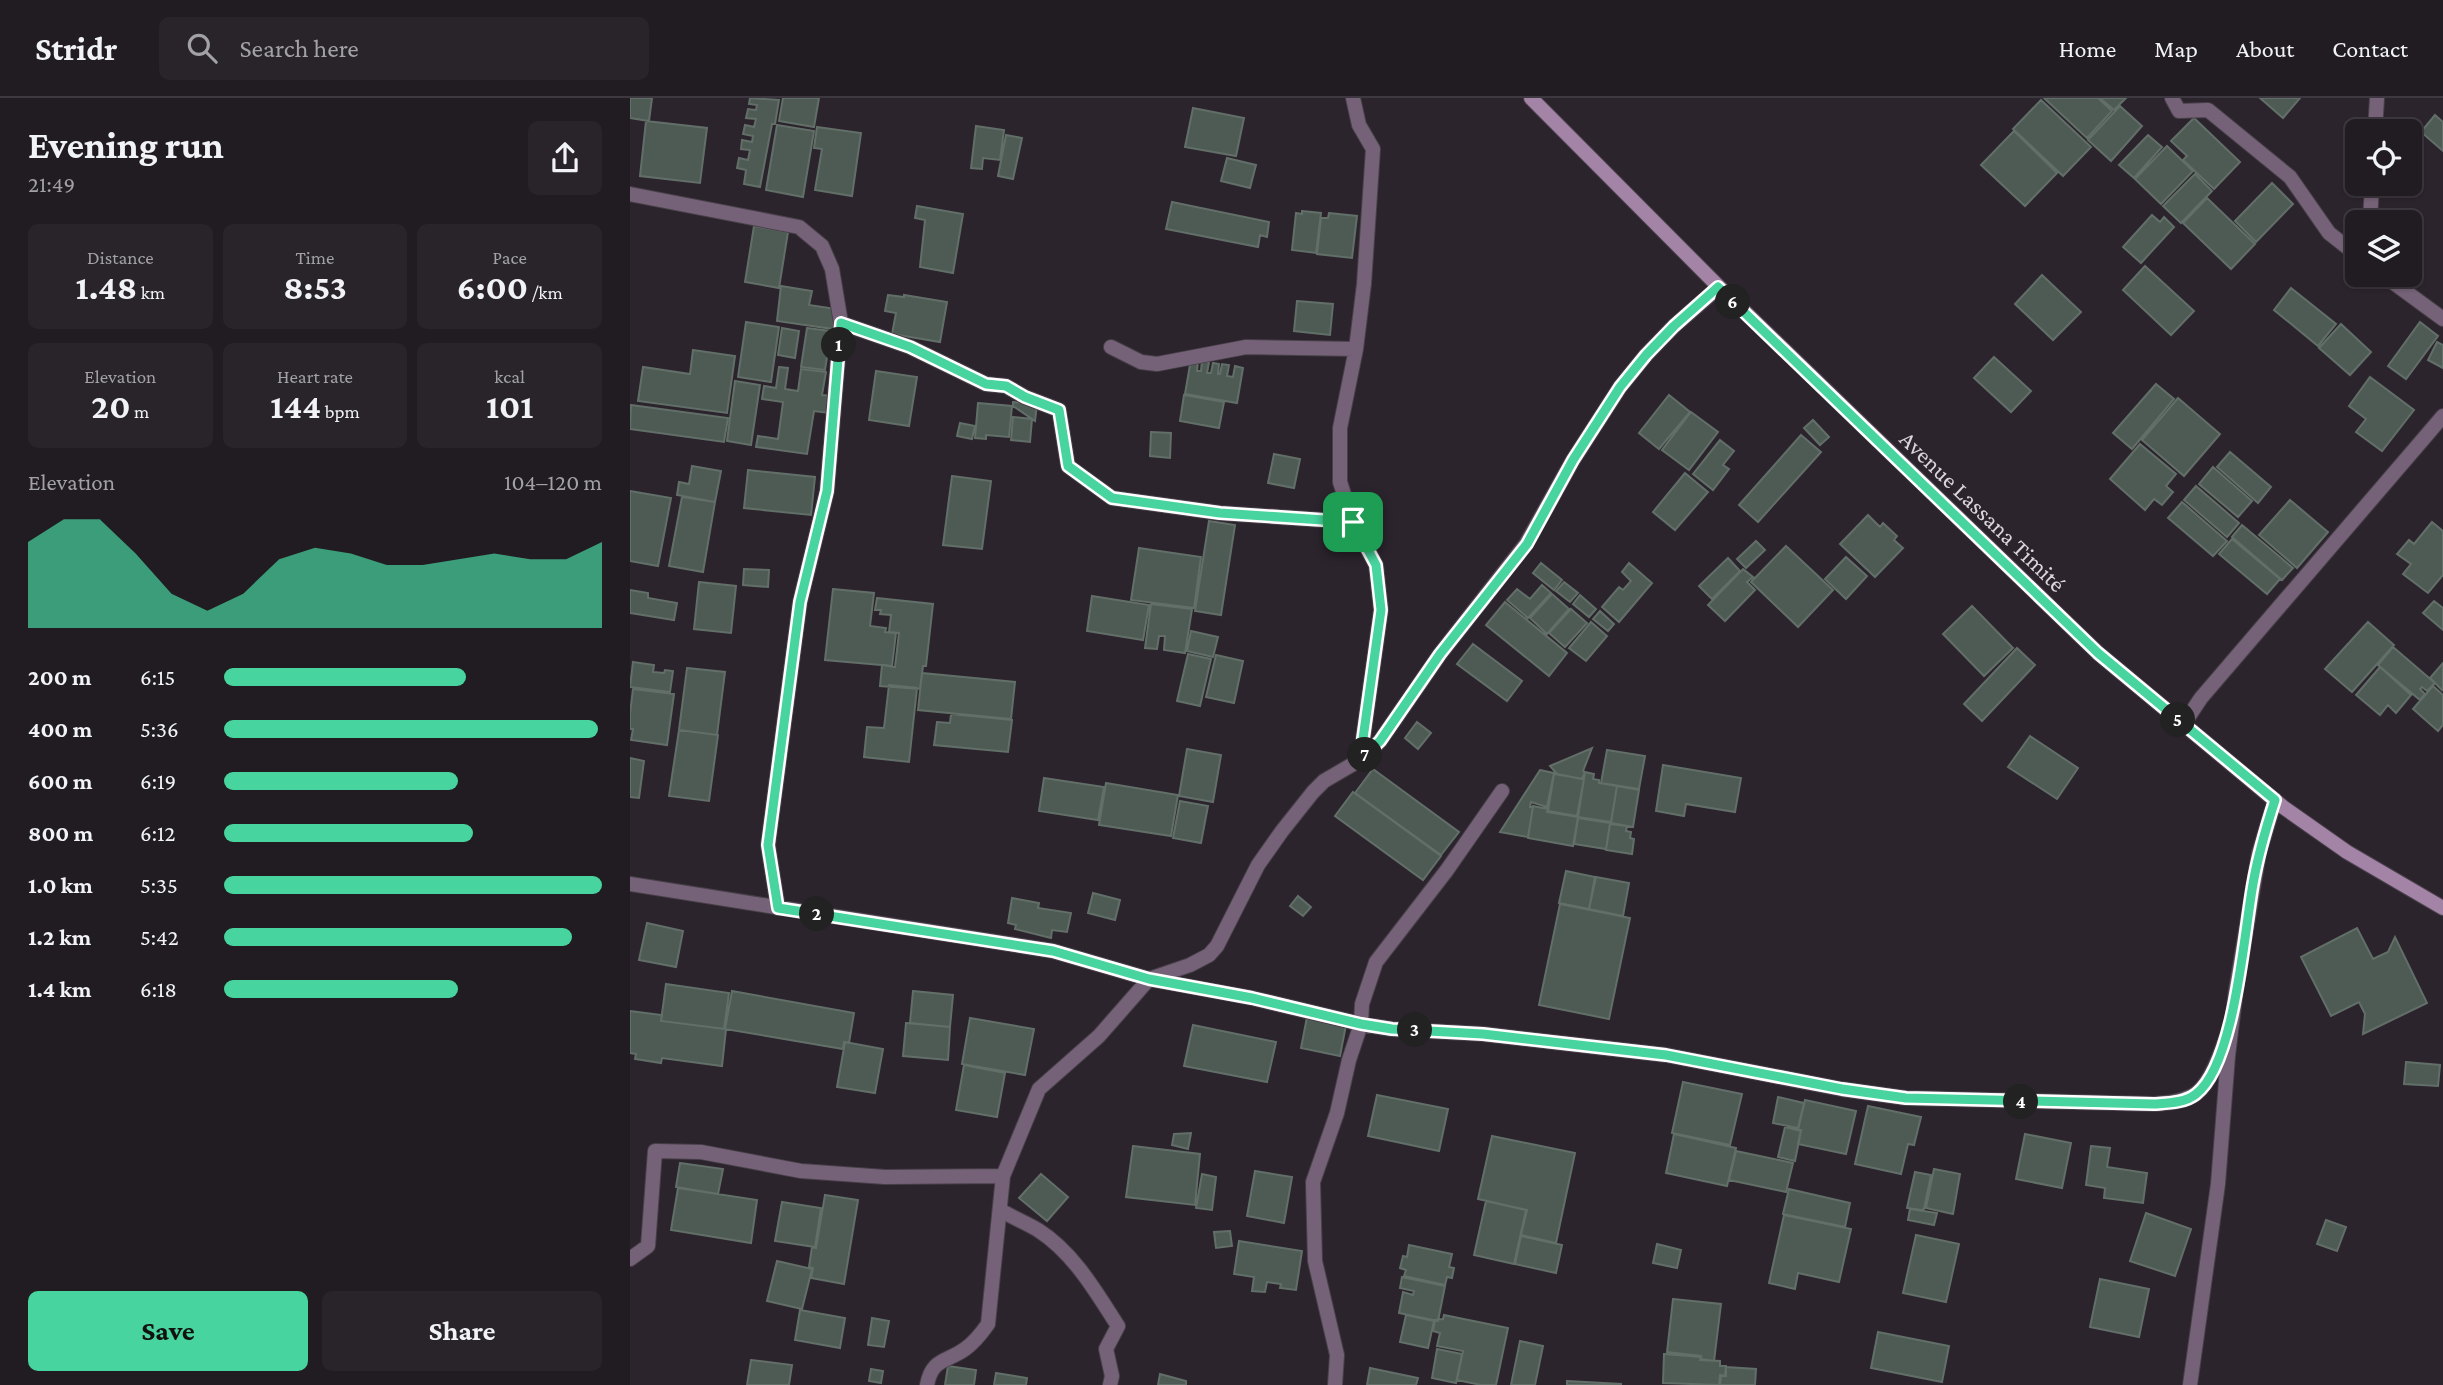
<!DOCTYPE html>
<html lang="en">
<head>
<meta charset="utf-8">
<style>
	:root { --surface:#211b22; --page:#29242a; --text:#f1f3f6; --muted:#a2a1a5; --line:#3e3940; --accent:#47d49e }
	body { margin:0; font-family:"Crimson Pro",serif; background:var(--page); color:var(--text); height:100vh; display:flex; flex-direction:column; font-size:26px; white-space:nowrap }
	* { box-sizing:border-box; margin:0 }
	p { font-size:23px; color:var(--muted) }
	.icon { flex:none; width:38px; height:38px; fill:none; stroke:currentColor; stroke-width:2; stroke-linecap:round; stroke-linejoin:round }
	.map { position:relative; flex:1; overflow:hidden }
	.panel { display:flex; flex-direction:column; background:var(--surface); width:630px }
	.panel>* { flex:none }
	.controls { position:absolute; left:1715px; top:21px; display:grid; gap:14px }
	.controls a { display:grid; place-items:center; width:77px; height:77px; border-radius:10px; background:var(--surface); box-shadow:0 2px 5px #0004,0 0 0 2px var(--line); font-size:35px }
	.pin { position:absolute; display:grid; place-items:center; width:60px; height:60px; color:#fff; margin:-30px; border-radius:14px; box-shadow:0 4px 10px #0006 }
	.km { position:absolute; width:35px; height:35px; margin:-18px; border-radius:50%; background:#222; color:#fff; font-size:19px; line-height:35px; text-align:center }
	.round { display:grid; place-items:center; flex:none; width:74px; height:74px; border-radius:10px; background:var(--page) }
	.summary { display:flex; align-items:center; justify-content:space-between; height:119px; padding:0 28px }
	h1 { font-size:38px; font-weight:700; line-height:52px }
	.metrics { display:grid; grid-template-columns:repeat(3,1fr); gap:10px; height:119px; padding:7px 28px }
	.metrics div { display:grid; align-content:center; border-radius:10px; background:var(--page); text-align:center }
	.metrics b { font-size:35px; font-weight:700 }
	.metrics small { font-size:19px; font-weight:400 }
	.metrics p { font-size:19px }
	.chart { height:196px; padding:14px 28px }
	.chart p { display:flex; justify-content:space-between }
	.chart svg { width:100%; height:126px; margin-top:7px; fill:var(--accent); opacity:.7 }
	.action { display:flex; gap:14px; margin-top:auto; padding:14px 28px }
	.action a { flex:1; height:80px; border-radius:10px; background:var(--accent); color:#111; font-size:28px; font-weight:700; line-height:80px; text-align:center }
	.action a+a { background:var(--page); color:var(--text) }
	ul { padding:0 28px; list-style:none; font-size:23px }
	li { display:grid; grid-template-columns:112px 84px 1fr; align-items:center; height:52px }
	li i { height:18px; border-radius:9px; background:var(--accent) }
	header { display:flex; align-items:center; gap:42px; box-sizing:border-box; height:98px; padding:0 35px; background:var(--surface); border-bottom:2px solid var(--line) }
	header strong { font-size:33px }
	nav { display:flex; gap:38px; margin-inline-start:auto; font-size:24px }
	.search { width:490px; height:63px; background:var(--page); display:flex; align-items:center; gap:18px; box-sizing:border-box; padding:0 24px; border-radius:10px; color:var(--muted); font-size:26px }
	main { display:flex; flex:1; min-height:0 }
	.map>svg:first-child { display:block }
	.building { fill:#4e5a54; stroke:#626f68; stroke-width:2 }
	.lines { fill:none; stroke-linecap:round; stroke-linejoin:round }
	.street-casing { stroke:#484049; stroke-width:16 }
	.secondary-casing { stroke:#484049; stroke-width:16 }
	.street { stroke:#766278; stroke-width:14 }
	.secondary { stroke:#a383a6; stroke-width:14 }
	.route-casing { stroke:#fff; stroke-width:14 }
	.route { stroke:#47d49e; stroke-width:9 }
	.labels { text-anchor:middle; dominant-baseline:central; stroke-width:5; stroke-linejoin:round; paint-order:stroke }
	.street-label { font-size:24px; fill:#dad5db; stroke:#2c242d }
</style>
</head>
<body>
<header>
<strong>Stridr</strong>
<div class="search"><svg class="icon" aria-label="search" viewBox="0 0 24 24"><circle cx="10" cy="10" r="6"/><path d="M15 15l6 6"/></svg>Search here</div>
<nav><a>Home</a><a>Map</a><a>About</a><a>Contact</a></nav>
</header>
<main>
<section class="panel">
<div class="summary"><div><h1>Evening run</h1><p>21:49</p></div><a class="round"><svg class="icon" aria-label="share" viewBox="0 0 24 24"><path d="M12 15V3M7 8l5-5 5 5M5 13v7h14v-7"/></svg></a></div>
<div class="metrics">
<div><p>Distance</p><b>1.48<small> km</small></b></div>
<div><p>Time</p><b>8:53</b></div>
<div><p>Pace</p><b>6:00<small> /km</small></b></div>
</div>
<div class="metrics">
<div><p>Elevation</p><b>20<small> m</small></b></div>
<div><p>Heart rate</p><b>144<small> bpm</small></b></div>
<div><p>kcal</p><b>101</b></div>
</div>
<div class="chart"><p><span>Elevation</span>104–120 m</p>
<svg viewBox="0 0 160 44" preserveAspectRatio="none"><path d="M0 44V14L10 6L20 6L30 18L40 32L50 38L60 32L70 20L80 16L90 18L100 22L110 22L120 20L130 18L140 20L150 20L160 14V44z"/></svg>
</div>
<ul>
<li><b>200 m</b>6:15<i style="width:64%"></i></li>
<li><b>400 m</b>5:36<i style="width:99%"></i></li>
<li><b>600 m</b>6:19<i style="width:62%"></i></li>
<li><b>800 m</b>6:12<i style="width:66%"></i></li>
<li><b>1.0 km</b>5:35<i style="width:100%"></i></li>
<li><b>1.2 km</b>5:42<i style="width:92%"></i></li>
<li><b>1.4 km</b>6:18<i style="width:62%"></i></li>
</ul>
<div class="action"><a>Save</a><a>Share</a></div>
</section>
<div class="map">
<svg width="1813" height="1287" viewBox="0 0 1813 1287">
	<rect width="100%" height="100%" fill="#2c242d"/>
	<path class="building" d="M0,0H22L19,23L0,20Z
		M120,0L149,2L145,26H142L130,89L114,86L116,72L107,70L109,60L118,62L120,52L111,51L112,42L122,44L123,38L113,36L115,27L124,29L126,21L116,20L118,11L126,12L127,7L119,6Z
		M153,0H189L184,29L149,23Z
		M1414,0H1468L1482,13L1457,40Z
		M1470,0H1496L1484,12Z
		M1630,0H1670L1653,20Z
		M1411,2L1461,49L1433,78L1383,31Z
		M1490,8L1512,28L1481,63L1458,42Z
		M563,10L614,20L606,58L555,49Z
		M1805,17L1813,24V53L1791,34Z
		M1564,20L1610,64L1584,91L1553,62L1557,58L1541,43Z
		M16,23L77,30L70,85L10,78Z
		M147,27L184,33L173,99L136,92Z
		M346,28L374,32L370,62L353,60L352,71L341,70Z
		M187,29L231,35L222,98L185,92L192,51L184,50Z
		M1384,33L1427,75L1395,108L1351,67Z
		M376,37L392,40L383,81L368,78Z
		M1518,37L1532,49L1504,80L1489,67Z
		M1537,48L1563,73L1531,106L1505,81Z
		M597,60L626,67L620,90L591,83Z
		M1565,76L1582,93L1551,125L1533,108Z
		M1642,85L1663,106L1626,144L1605,123Z
		M1577,100L1625,146L1601,171L1553,125Z
		M542,104L639,124L637,139L630,137L628,149L536,131Z
		M287,108L333,116L323,175L290,169L295,122L285,120Z
		M672,113L691,115L686,155L662,152L666,115L672,116Z
		M699,115L727,118L722,160L687,156L691,120H698Z
		M1522,117L1530,124L1534,119L1544,129L1511,165L1493,149Z
		M124,128L158,134L149,190L115,184Z
		M1515,168L1564,213L1541,237L1493,192Z
		M1412,177L1451,214L1423,242L1385,206Z
		M151,188L182,193L179,207L206,211L203,231L147,223Z
		M1661,190L1706,226L1688,248L1644,212Z
		M258,197L274,199V197L317,204L310,244L262,236L266,215L255,213Z
		M667,203L703,206L700,237L664,233Z
		M116,224L149,229L141,284L108,279Z
		M1790,224L1808,238L1776,281L1758,268Z
		M1711,226L1741,254L1720,277L1689,250Z
		M152,230L169,233L165,260L148,257Z
		M177,230L201,233L195,272L171,269Z
		M1807,244L1813,247V270L1798,262Z
		M63,252L105,258L97,315L8,303L13,269L60,276Z
		M1364,259L1401,293L1381,314L1344,280Z
		M561,261L568,262L567,273H571L572,263L579,264L577,275H581L583,265L589,266L588,276H590L592,266L599,267L597,278L603,279L605,268L613,270L607,305L555,296Z
		M149,269L158,270L155,291L168,293L171,271L196,274L192,297L202,298L199,315L184,313L177,356L126,349L128,338L148,341L153,304L132,301L134,288L146,290Z
		M246,273L287,279L279,328L239,322Z
		M1740,279L1784,312L1752,353L1726,334L1736,321L1719,308Z
		M105,283L130,287L121,347L97,343Z
		M1526,286L1544,301L1502,351L1483,335Z
		M554,297L594,304L589,330L550,323Z
		M1039,297L1060,314L1029,351L1009,335Z
		M1548,300L1590,336L1554,378L1512,342Z
		M383,304L407,306L405,323L383,308Z
		M348,305L382,308L379,339L356,337V341L345,340Z
		M1,307L98,320L94,344L0,331Z
		M1061,314L1088,334L1059,372L1032,352Z
		M383,319L402,321L400,344L381,342Z
		M1183,322L1199,339L1190,347L1174,330Z
		M330,325L345,328L342,341L327,338Z
		M521,334L541,335L540,360L520,358Z
		M1171,337L1191,354L1128,424L1109,407Z
		M1090,342L1104,353L1093,367L1099,371L1083,392L1063,376Z
		M1510,346L1546,376L1536,388L1543,394L1532,407L1524,401L1515,412L1480,381Z
		M1600,354L1641,389L1628,405L1587,369Z
		M644,356L670,361L664,390L638,385Z
		M62,368L91,373L85,404L47,397L49,384L59,386Z
		M1583,369L1622,403L1608,419L1569,386Z
		M118,372L185,379L181,417L114,410Z
		M1055,375L1078,394L1045,432L1023,414Z
		M322,378L361,383L352,451L313,447Z
		M1566,388L1609,425L1597,439L1554,402Z
		M0,393L41,400L28,468L0,463Z
		M52,399L85,404L73,474L39,468Z
		M1660,402L1698,434L1667,470L1629,437Z
		M1552,404L1597,443L1583,458L1538,420Z
		M1238,417L1250,429L1253,425L1267,438L1264,442L1273,450L1245,479L1210,446Z
		M579,423L605,427L591,517L565,513Z
		M1802,424L1813,433V477L1798,495L1773,476L1781,466L1767,456L1779,442L1784,446Z
		M1612,427L1663,470L1652,482L1602,439Z
		M1602,441L1650,481L1637,496L1589,456Z
		M1126,443L1135,452L1116,470L1107,461Z
		M1156,448L1203,492L1168,529L1121,484Z
		M509,450L571,459L564,510L501,502Z
		M1216,459L1237,478L1216,501L1195,481Z
		M1098,460L1110,473L1082,501L1069,488Z
		M911,465L932,482L924,492L903,475Z
		M999,465L1022,485L989,524L972,509L989,489L993,492L1001,483L992,474Z
		M114,471L139,472L138,489L113,487Z
		M1113,471L1123,479L1117,484L1125,492L1095,523L1078,507Z
		M69,484L106,488L101,535L64,531Z
		M934,484L948,495L940,504L926,493Z
		M912,487L921,495L898,520L877,502L887,491L900,501Z
		M203,491L244,495L240,528L256,530L255,534L266,535L262,568L195,562Z
		M0,492L18,495V500L47,505L44,522L0,515Z
		M922,496L939,511L917,536L900,520Z
		M950,497L966,511L959,519L943,506Z
		M462,498L519,507L513,542L457,533Z
		M247,500L303,506L296,568H293L290,591L250,588L252,567L265,569L269,535L259,534L261,517L250,516L251,512H245Z
		M1804,503L1813,510V532L1793,515Z
		M875,504L937,555L919,578L856,527Z
		M521,506L562,511L555,555L534,552L535,538H529L527,551L515,550Z
		M1342,508L1383,550L1354,578L1313,536Z
		M941,511L957,525L935,549L919,535Z
		M970,513L984,526L978,533L963,521Z
		M961,524L977,538L956,563L939,550Z
		M1738,524L1764,547L1722,594L1695,571Z
		M561,533L588,539L583,559L557,553Z
		M843,546L892,583L877,603L827,566Z
		M1763,549L1805,585L1797,593L1792,589L1790,591L1795,596L1790,602L1748,567Z
		M1387,550L1405,567L1352,623L1334,606Z
		M558,556L581,561L570,608L547,603Z
		M586,557L613,563L604,605L576,599Z
		M3,564L24,567L23,574L34,575L35,572L43,573L40,594L0,589Z
		M1813,565V590L1812,592L1800,580Z
		M1750,569L1781,597L1766,615L1758,607L1750,617L1726,597Z
		M57,570L95,574L87,637L49,632Z
		M292,575L385,584L381,621L288,612Z
		M259,587L287,590L279,664L234,659L237,629L254,630Z
		M1803,588L1813,597V627L1808,633L1783,611Z
		M3,591L44,596L37,647L1,642L3,631H0V616Z
		M321,616L382,622L378,654L304,647L307,624L320,625Z
		M787,624L801,635L788,651L775,640Z
		M49,632L88,637L79,703L39,698Z
		M1400,638L1448,670L1427,701L1378,669Z
		M962,650L953,673L955,674L952,681L927,676L920,668Z
		M557,651L591,657L583,704L549,698Z
		M977,652L1015,658L1009,691L971,685Z
		M0,660L14,663L9,700L0,699Z
		M1033,667L1111,680L1105,714L1056,706L1054,718L1026,713Z
		M743,671L829,734L811,757L725,695Z
		M910,672L924,675L917,709L901,704L900,709H903L898,739L870,734Z
		M955,674L964,676L963,681L969,682V685L987,688L981,724L948,719Z
		M924,676L954,681L947,718L918,713Z
		M414,680L474,689L468,722L409,713Z
		M476,685L548,697L541,738L469,727Z
		M987,688L1009,692L1003,729L981,725Z
		M723,694L811,758L793,782L705,718Z
		M550,703L578,708L571,745L543,740Z
		M903,708L918,711L917,714L948,719L943,748L898,740Z
		M948,720L980,725L976,751L944,746Z
		M980,726L997,728L996,733L1001,734L1000,740L1004,741L1002,756L976,752Z
		M936,773L965,779L959,811L929,805Z
		M966,779L999,785L993,818L959,811Z
		M463,795L490,802L485,822L458,815Z
		M668,798L681,809L673,818L660,808Z
		M382,800L409,805L408,810L441,815L437,834L422,832L421,840L385,831L386,827L378,825Z
		M930,806L1000,820L979,921L909,907Z
		M17,825L53,833L46,869L9,862Z
		M1727,830L1743,861L1758,854L1765,839L1797,905L1733,936L1735,916L1729,904L1701,918L1671,859Z
		M36,886L99,895L94,931L31,923Z
		M102,893L224,915L219,945L214,944L213,951L95,931Z
		M283,893L323,897L320,929L280,925Z
		M0,913L32,917L31,923L96,931L92,968L32,960L31,965L5,961L6,956L0,955Z
		M677,919L716,927L710,958L671,950Z
		M340,920L404,931L395,977L332,966Z
		M276,925L320,929L318,962L273,958Z
		M563,927L646,944L637,984L554,968Z
		M215,944L253,951L245,995L207,989Z
		M1776,964L1810,967L1808,988L1774,986Z
		M334,967L375,975L367,1019L326,1012Z
		M1053,984L1112,996L1100,1047L1042,1035Z
		M747,997L818,1011L809,1053L738,1038Z
		M1148,999L1174,1005L1168,1030L1143,1025Z
		M1175,1002L1226,1013L1216,1056L1168,1046L1171,1032H1168Z
		M1238,1008L1291,1019L1284,1047L1278,1046L1271,1076L1225,1066Z
		M1155,1029L1171,1033L1165,1063L1148,1059Z
		M561,1035L558,1051L542,1047L544,1036Z
		M1044,1036L1106,1050L1097,1088L1036,1075Z
		M1395,1036L1441,1045L1432,1090L1386,1081Z
		M862,1038L945,1055L926,1145L891,1137L897,1112L848,1101Z
		M503,1048L570,1056L565,1107L496,1099Z
		M1461,1048L1480,1050L1477,1069L1517,1075L1513,1105L1474,1100L1475,1090L1456,1087Z
		M1106,1053L1163,1065L1156,1094L1099,1082Z
		M50,1065L93,1071L88,1096L46,1089Z
		M1304,1071L1330,1076L1323,1116L1296,1110Z
		M625,1073L662,1079L654,1125L617,1118Z
		M1285,1074L1301,1077L1294,1111L1292,1112L1277,1110Z
		M411,1076L438,1099L417,1123L389,1100Z
		M572,1076L586,1079L582,1112L566,1110Z
		M48,1090L127,1102L121,1145L41,1132Z
		M1159,1091L1220,1105L1215,1129L1153,1116Z
		M195,1097L228,1102L214,1186L181,1180L183,1170L179,1169L182,1149L186,1150Z
		M856,1103L896,1112L884,1166L844,1157Z
		M152,1104L191,1110L185,1149L145,1143Z
		M1280,1111L1307,1115L1304,1127L1278,1122Z
		M1516,1115L1561,1131L1545,1178L1500,1163Z
		M1154,1117L1221,1131L1209,1184L1168,1175L1165,1191L1139,1185Z
		M1696,1122L1716,1129L1707,1153L1687,1146Z
		M600,1133L602,1148L586,1150L584,1134Z
		M1286,1137L1329,1146L1316,1204L1273,1195Z
		M891,1138L932,1147L926,1175L885,1166Z
		M609,1143L672,1153L666,1192L650,1190L651,1186L637,1184L635,1194L622,1193L624,1179L604,1176Z
		M1027,1146L1051,1152L1047,1170L1023,1165Z
		M779,1147L822,1156L819,1169L824,1170L822,1180L817,1179L815,1187L774,1178L776,1172L770,1170L773,1158L777,1159Z
		M147,1163L182,1171L172,1211L137,1203Z
		M772,1179L815,1188L808,1223L769,1215L773,1194L783,1197L784,1193L770,1190Z
		M1470,1181L1519,1191L1509,1239L1460,1229Z
		M1043,1201L1091,1206L1084,1263L1071,1261V1258L1037,1254Z
		M170,1212L215,1220L210,1250L165,1242Z
		M776,1217L804,1223L798,1250L770,1244Z
		M814,1217L878,1230L866,1287H851L827,1282L833,1253L807,1248L810,1235L803,1233L805,1222L813,1221Z
		M242,1220L259,1223L254,1249L238,1247Z
		M1248,1234L1319,1248L1312,1284L1241,1270Z
		M890,1243L913,1248L905,1287H881Z
		M807,1251L832,1256L826,1285L802,1280Z
		M1034,1256L1071,1259L1070,1262L1090,1263V1268H1096L1095,1278L1090,1277L1089,1287L1033,1285Z
		M121,1262L162,1267L159,1287H117Z
		M318,1268L346,1272L344,1287H315Z
		M1096,1269L1126,1271L1125,1287H1090L1091,1278H1096Z
		M740,1270L788,1280L786,1287H737Z
		M241,1271L253,1273L251,1285L239,1283Z
		M366,1275L397,1280L396,1287H364Z
		M530,1276L556,1283V1287H528Z
		M937,1283L991,1286V1287H937Z"/>
	<g class="lines">
		<g class="street-casing">
			<path id="street" d="M723,0L729,27L743,51L734,186L726,251L710,330V384L723,424L746,467L751,512L730,662
				M1542,0L1549,13L1578,12L1660,79L1699,135L1727,157
				M1745,33L1747,0
				M0,96L169,129L192,148L202,171L211,225L197,393L170,504L138,747L148,810
				M1740,124L1742,86
				M1753,177L1813,221
				M211,225L280,249L356,286L376,288L395,299L429,312L438,368L482,400L590,415L723,424
				M481,249L511,264L527,266L616,249L726,251
				M1553,627L1571,600L1813,318
				M0,786L423,853L519,881L622,900L731,926L762,931L853,936L1036,957L1211,991L1276,1000L1524,1006C1537,1005 1550,1004 1562,998C1581,989 1594,946 1601,926
				M370,1112C382,1119 396,1125 408,1132C444,1155 466,1194 488,1228L476,1251L482,1278L480,1287
				M0,1161L18,1148L25,1053L71,1054L171,1073L255,1079L373,1078
				M297,1287C302,1260 317,1264 335,1251C345,1244 351,1236 358,1226L373,1078L409,991L469,938L519,881L560,867L579,857L587,848L628,767L652,733L683,694L694,683L730,662L750,643L810,556L896,446L943,362L990,289L1016,257L1044,228L1089,189
				M705,1287L707,1257L685,1163L683,1084L707,1015L719,962L731,926L732,906L746,864L817,772L872,693
				M1560,1287L1588,1086L1598,958L1606,892L1629,755L1645,702"/>
		</g>
		<g class="secondary-casing">
			<path id="secondary" d="M901,0L1089,189L1468,555L1653,709L1717,754L1813,810"/>
		</g>
		<use href="#street" class="street"/>
		<use href="#secondary" class="secondary"/>
	</g>
	<g class="lines">
		<g class="route-casing">
			<path id="route" d="M1088,189L1468,555L1645,702C1636,730 1628,757 1623,786C1614,835 1605,966 1566,996C1555,1005 1537,1005 1524,1006L1276,1000L1212,991L1036,957L853,936L762,931L731,926L622,900L519,881L423,853L148,810L138,747L170,504L197,393L211,225L280,249L356,286L376,288L395,299L429,312L438,368L482,400L590,415L723,424L746,467L751,512L730,662L750,643L810,556L897,446L943,362L990,289L1016,257L1044,228Z"/>
		</g>
		<use href="#route" class="route"/>
	</g>
	<g class="labels">
		<g class="street-label">
			<text transform="translate(1353 413) rotate(44)">Avenue Lassana Timité</text>
		</g>
	</g>
</svg>
<div class="controls">
<a><svg class="icon" aria-label="locate" viewBox="0 0 24 24"><circle cx="12" cy="12" r="6"/><path d="M12 2v4M12 18v4M2 12h4M18 12h4"/></svg></a>
<a><svg class="icon" aria-label="layers" viewBox="0 0 24 24"><path d="M12 4l9 5-9 5-9-5zM3 14l9 5 9-5"/></svg></a>
</div>
<div class="pin" style="left:723px;top:424px;background:#1e9e55"><svg class="icon" aria-label="arrive" viewBox="0 0 24 24"><path d="M6 21V4h12l-3 4 3 4H6"/></svg></div>
<b class="km" style="left:209px;top:247px">1</b>
<b class="km" style="left:187px;top:816px">2</b>
<b class="km" style="left:785px;top:932px">3</b>
<b class="km" style="left:1391px;top:1004px">4</b>
<b class="km" style="left:1548px;top:622px">5</b>
<b class="km" style="left:1103px;top:204px">6</b>
<b class="km" style="left:735px;top:657px">7</b>
</div>
</main>
</body>
</html>
